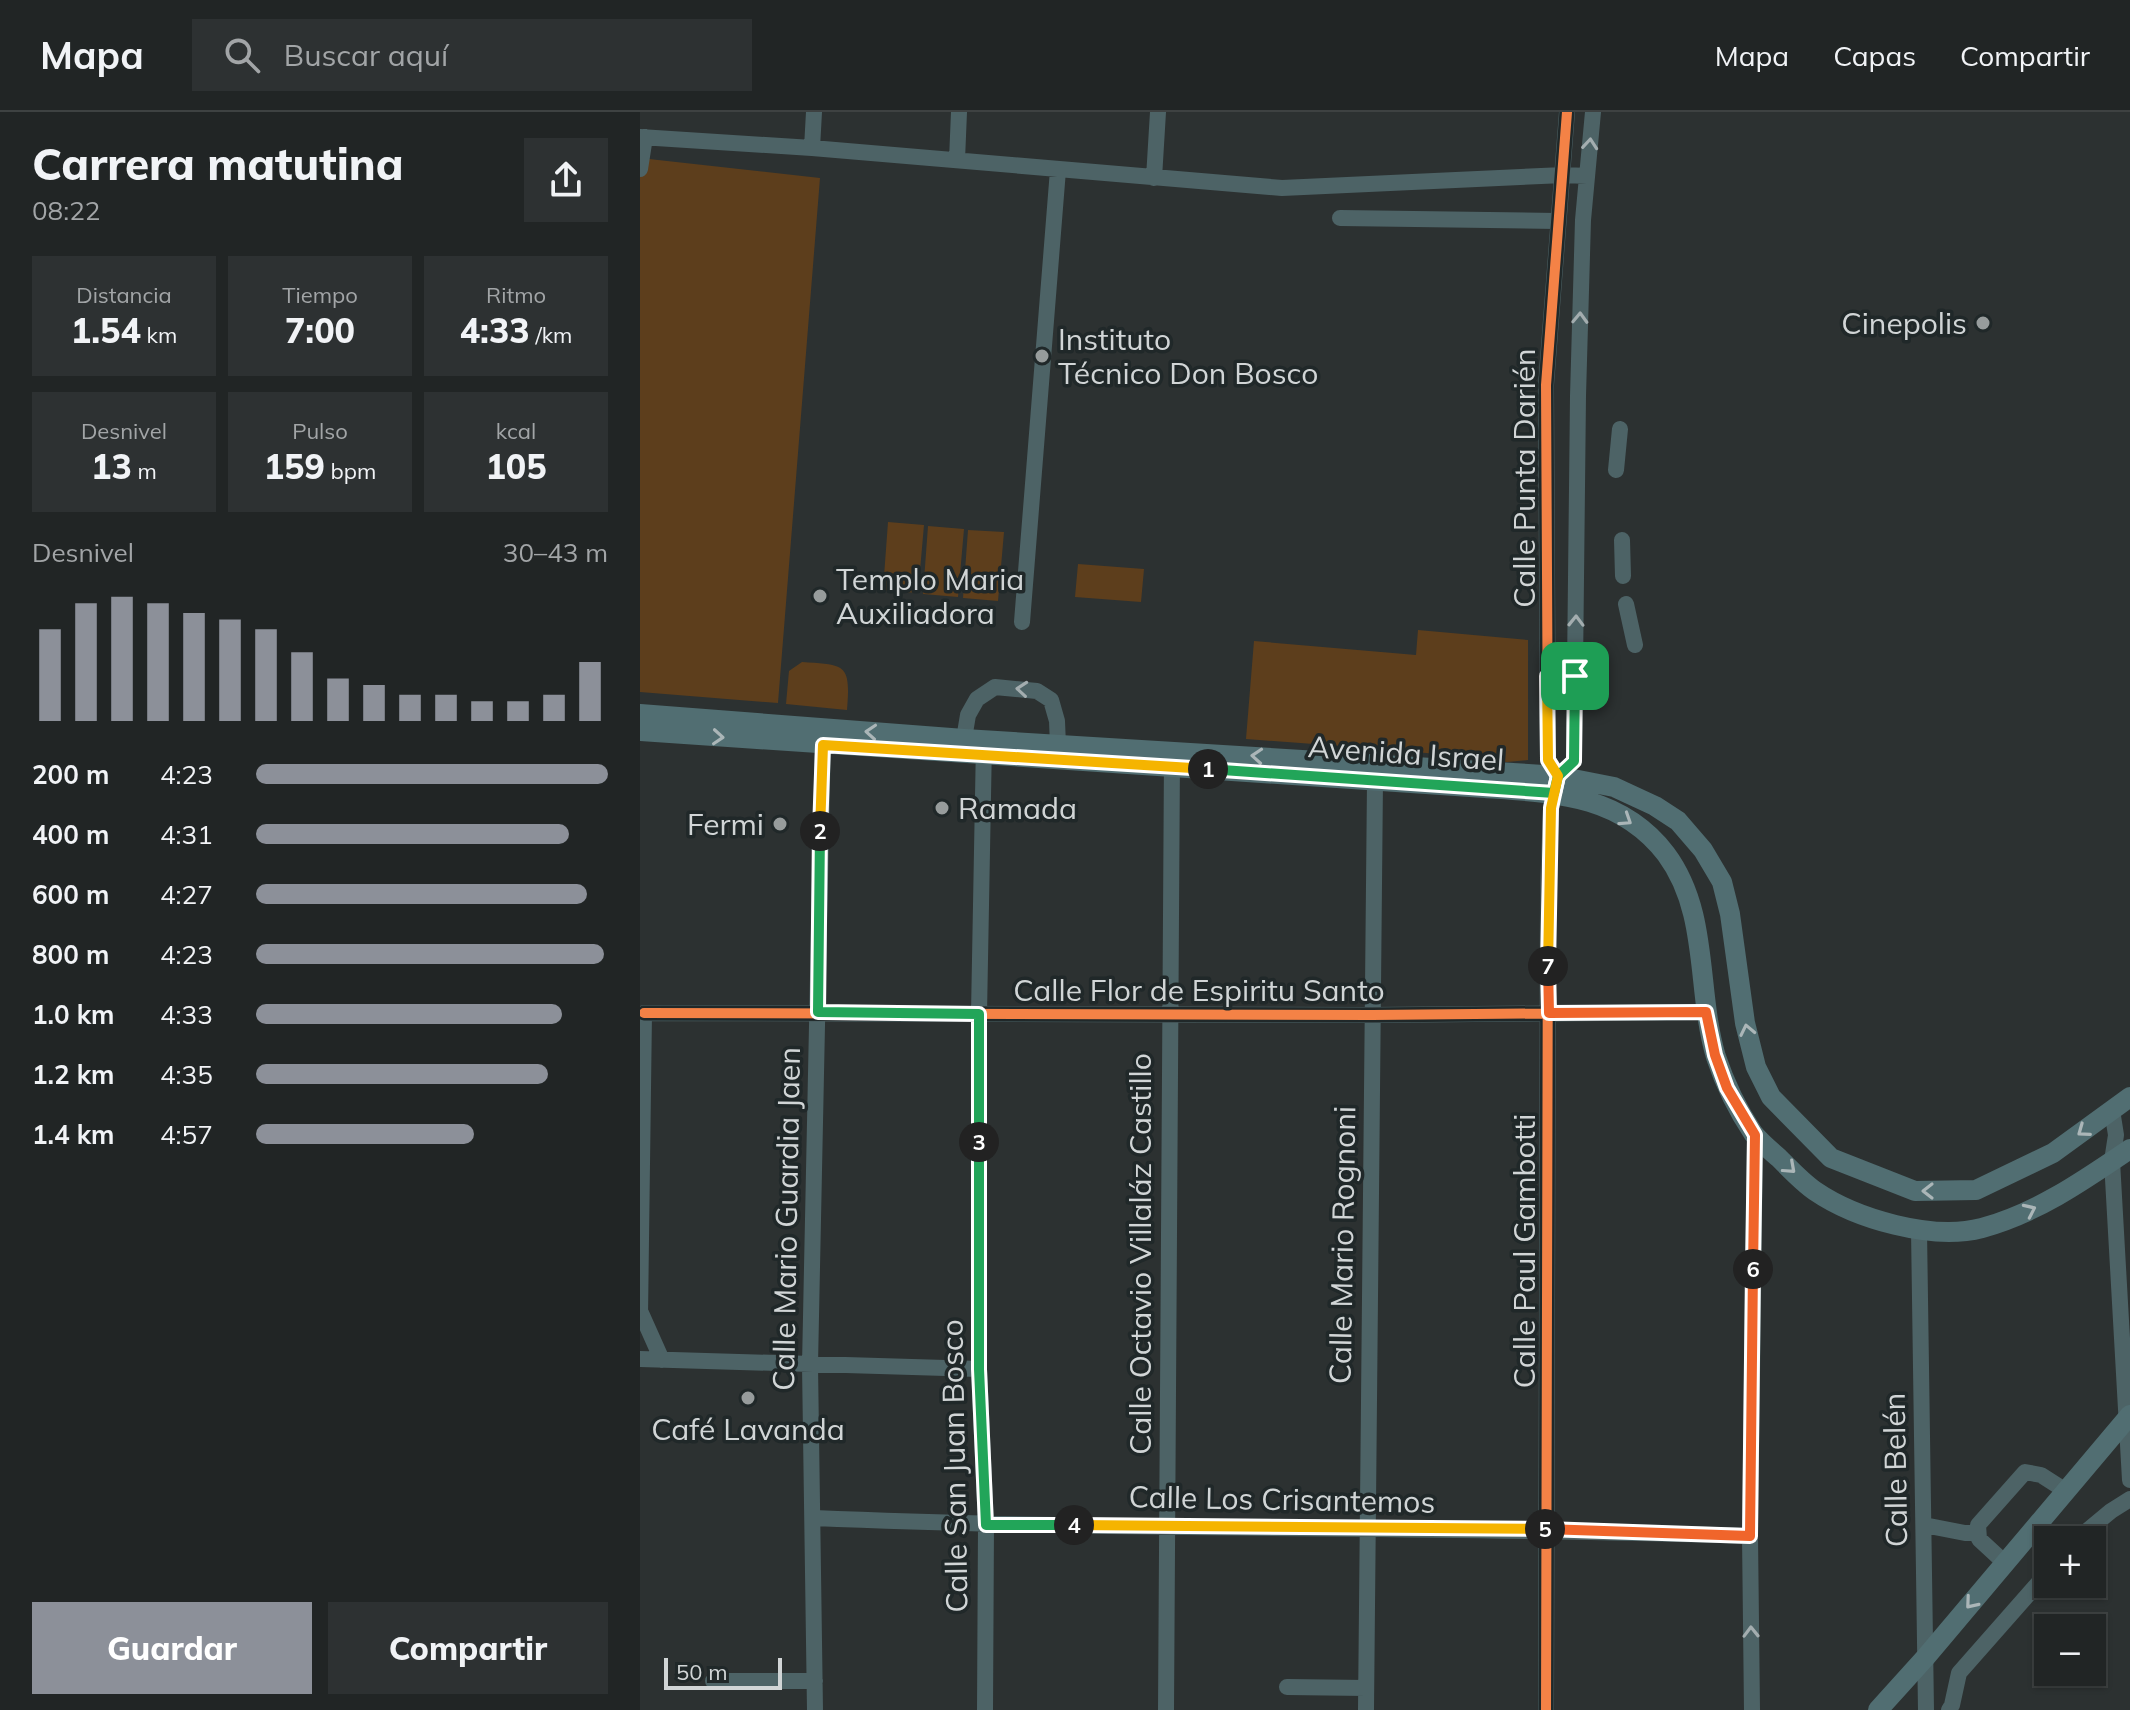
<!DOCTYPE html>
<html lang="es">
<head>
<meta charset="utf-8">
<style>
	:root { --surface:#212525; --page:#2d3132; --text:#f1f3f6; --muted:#a2a5a7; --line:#3e4242; --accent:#8c9099 }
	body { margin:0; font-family:Mulish,sans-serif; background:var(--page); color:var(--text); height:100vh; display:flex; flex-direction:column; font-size:30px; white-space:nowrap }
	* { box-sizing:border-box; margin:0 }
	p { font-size:26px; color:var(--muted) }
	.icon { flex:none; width:44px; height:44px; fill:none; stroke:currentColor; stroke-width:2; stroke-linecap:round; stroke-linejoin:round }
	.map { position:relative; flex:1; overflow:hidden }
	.panel { display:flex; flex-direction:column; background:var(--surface); width:640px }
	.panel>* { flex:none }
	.controls { position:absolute; left:1394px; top:1414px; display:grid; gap:16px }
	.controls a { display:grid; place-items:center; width:72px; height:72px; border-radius:0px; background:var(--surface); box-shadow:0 2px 6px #0004,0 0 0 2px var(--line); font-size:40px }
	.scale { position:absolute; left:24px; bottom:20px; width:118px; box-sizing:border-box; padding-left:8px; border:4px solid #d1d5d6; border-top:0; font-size:22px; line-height:28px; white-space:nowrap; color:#d1d5d6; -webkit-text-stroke:6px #202829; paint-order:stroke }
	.pin { position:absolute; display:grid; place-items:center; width:68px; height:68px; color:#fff; margin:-34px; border-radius:16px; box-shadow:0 4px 12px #0006 }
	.km { position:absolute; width:40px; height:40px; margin:-20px; border-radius:50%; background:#222; color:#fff; font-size:22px; line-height:40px; text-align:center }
	.round { display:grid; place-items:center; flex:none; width:84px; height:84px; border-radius:0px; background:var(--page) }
	.headline { display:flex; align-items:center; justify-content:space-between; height:136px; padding:0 32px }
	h1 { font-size:44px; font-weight:800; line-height:60px }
	.metrics { display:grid; grid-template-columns:repeat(3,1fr); gap:12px; height:136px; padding:8px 32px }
	.metrics div { display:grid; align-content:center; border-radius:0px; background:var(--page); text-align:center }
	.metrics b { font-size:34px; font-weight:800 }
	.metrics small { font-size:22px; font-weight:400 }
	.metrics p { font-size:22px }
	.chart { height:224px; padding:16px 32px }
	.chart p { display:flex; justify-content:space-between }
	.chart svg { width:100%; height:144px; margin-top:8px; stroke:var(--accent); stroke-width:6 }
	.primary-button { display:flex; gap:16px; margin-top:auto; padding:16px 32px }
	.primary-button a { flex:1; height:92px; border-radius:0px; background:var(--accent); color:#fff; font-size:32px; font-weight:800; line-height:92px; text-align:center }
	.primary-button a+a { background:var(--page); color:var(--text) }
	ul { padding:0 32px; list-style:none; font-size:26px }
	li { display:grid; grid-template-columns:128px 96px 1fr; align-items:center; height:60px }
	li i { height:20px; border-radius:10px; background:var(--accent) }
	header { display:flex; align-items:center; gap:48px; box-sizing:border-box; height:112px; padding:0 40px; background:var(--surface); border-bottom:2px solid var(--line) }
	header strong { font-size:38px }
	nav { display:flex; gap:44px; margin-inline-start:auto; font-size:28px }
	.search { width:560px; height:72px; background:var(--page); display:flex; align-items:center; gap:20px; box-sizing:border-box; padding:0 28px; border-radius:0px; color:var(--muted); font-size:30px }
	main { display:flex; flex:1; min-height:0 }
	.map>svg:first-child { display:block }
	.green { fill:#5d3e1c }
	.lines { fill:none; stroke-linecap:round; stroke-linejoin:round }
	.minor { stroke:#4d6366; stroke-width:16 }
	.major { stroke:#516e72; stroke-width:20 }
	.cycleway-casing { stroke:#202829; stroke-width:15 }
	.cycleway { stroke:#f48246; stroke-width:10 }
	.oneway { stroke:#a3adaf }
	.oneway2 { stroke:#abb6b8 }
	.split-1-casing { stroke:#fff; stroke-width:16 }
	.split-2-casing { stroke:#fff; stroke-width:16 }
	.split-3-casing { stroke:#fff; stroke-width:16 }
	.split-4-casing { stroke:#fff; stroke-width:16 }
	.split-5-casing { stroke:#fff; stroke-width:16 }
	.split-6-casing { stroke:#fff; stroke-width:16 }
	.split-7-casing { stroke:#fff; stroke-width:16 }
	.split-8-casing { stroke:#fff; stroke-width:16 }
	.split-1 { stroke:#22a559; stroke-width:10 }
	.split-2 { stroke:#f5b400; stroke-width:10 }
	.split-3 { stroke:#22a559; stroke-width:10 }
	.split-4 { stroke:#22a559; stroke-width:10 }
	.split-5 { stroke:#f5b400; stroke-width:10 }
	.split-6 { stroke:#f0652b; stroke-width:10 }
	.split-7 { stroke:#f0652b; stroke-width:10 }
	.split-8 { stroke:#f5b400; stroke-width:10 }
	.poi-dot { fill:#979c9c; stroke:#202829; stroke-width:3 }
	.labels { text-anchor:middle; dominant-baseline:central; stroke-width:7; stroke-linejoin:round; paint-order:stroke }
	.poi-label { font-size:30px; fill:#d1d5d6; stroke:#202829; text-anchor:start }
	.street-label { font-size:30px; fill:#d1d5d6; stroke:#202829 }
</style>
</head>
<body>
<header>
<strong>Mapa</strong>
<div class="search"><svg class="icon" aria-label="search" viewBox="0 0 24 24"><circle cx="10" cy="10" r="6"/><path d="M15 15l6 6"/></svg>Buscar aquí</div>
<nav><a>Mapa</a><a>Capas</a><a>Compartir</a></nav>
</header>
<main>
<section class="panel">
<div class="headline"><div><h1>Carrera matutina</h1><p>08:22</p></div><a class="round"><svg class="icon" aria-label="share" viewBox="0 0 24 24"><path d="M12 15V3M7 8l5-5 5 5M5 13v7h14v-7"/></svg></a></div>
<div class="metrics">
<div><p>Distancia</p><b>1.54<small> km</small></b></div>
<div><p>Tiempo</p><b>7:00</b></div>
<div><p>Ritmo</p><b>4:33<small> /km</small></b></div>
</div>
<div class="metrics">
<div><p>Desnivel</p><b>13<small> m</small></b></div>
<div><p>Pulso</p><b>159<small> bpm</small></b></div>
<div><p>kcal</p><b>105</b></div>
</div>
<div class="chart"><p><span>Desnivel</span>30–43 m</p>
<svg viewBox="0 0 160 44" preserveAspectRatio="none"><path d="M5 44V16M15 44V8M25 44V6M35 44V8M45 44V11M55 44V13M65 44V16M75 44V23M85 44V31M95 44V33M105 44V36M115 44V36M125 44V38M135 44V38M145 44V36M155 44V26"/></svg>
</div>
<ul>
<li><b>200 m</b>4:23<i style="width:100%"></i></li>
<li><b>400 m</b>4:31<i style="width:89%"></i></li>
<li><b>600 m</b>4:27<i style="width:94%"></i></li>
<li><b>800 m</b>4:23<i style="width:99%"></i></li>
<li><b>1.0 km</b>4:33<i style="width:87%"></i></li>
<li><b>1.2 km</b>4:35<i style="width:83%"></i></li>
<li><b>1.4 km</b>4:57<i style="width:62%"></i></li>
</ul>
<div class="primary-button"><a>Guardar</a><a>Compartir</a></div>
</section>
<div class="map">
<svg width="1490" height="1598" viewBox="0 0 1490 1598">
	<rect width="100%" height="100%" fill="#2c3131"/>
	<path class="green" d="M0,46L180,66L138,591L0,580Z
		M248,410L284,413L278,481L243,478Z
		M288,414L324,417L318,485L283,482Z
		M328,418L364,420L358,489L323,486Z
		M438,452L504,457L501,490L435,485Z
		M778,518L888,528V648L867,650L768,639L606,627L614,529L776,543Z
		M162,550C205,553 211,551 207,598L146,592L149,559Z"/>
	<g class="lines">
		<path class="minor" d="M0,25L172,36L642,76L924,63L947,64
			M172,36L174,0
			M317,48L319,0
			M0,57L5,25
			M514,66L518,0
			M700,106L917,109
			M976,358L980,317
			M982,428L983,464
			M986,492L995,533
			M382,510L418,58
			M324,627L328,603L337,587L355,575L397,579L411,588L417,609L418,633
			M344,630L339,902V1257L346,1413L345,1598
			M918,664L934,649L938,284L943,108L953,0
			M1472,998L1476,1023L1472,1049L1490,1368
			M1279,1118L1286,1598
			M1,1201L22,1248
			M0,1204L4,901L732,903L1066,900
			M0,1247L339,1257
			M174,1406C486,1419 798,1414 1110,1424
			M1284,1413L1325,1421H1337
			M1436,1428L1471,1399L1490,1387
			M1365,1451L1339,1427L1338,1413L1385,1360L1401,1363L1426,1379
			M73,1569H175
			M647,1575L726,1576
			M175,1598L170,1253L183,622
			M526,1598L532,644
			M726,1598L735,669
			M906,1598L908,780L911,696L918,664L908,648L906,273L927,0
			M1112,1598L1110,1424L1115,1023
			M1309,1598L1312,1593L1319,1561L1408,1460"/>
		<path class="major" d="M0,602L324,627L888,662L918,664L974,675L1015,694L1038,709L1063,738L1082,770L1090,802L1105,911L1116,955L1131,985L1191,1046L1275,1079L1336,1078L1413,1041L1490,985
			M0,619L845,676C914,681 980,682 1026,742C1070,801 1056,878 1076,945C1085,972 1097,997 1113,1021C1120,1030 1130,1038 1139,1046C1150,1057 1162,1070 1175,1079C1216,1107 1292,1129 1342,1116C1397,1101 1443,1069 1490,1037
			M1238,1598L1285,1546L1490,1303"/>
		<g class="cycleway-casing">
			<path id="cycleway" d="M4,901L732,903L1066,900
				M906,1598L908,780L911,696L918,664L908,648L906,273L927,0"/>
		</g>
		<use href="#cycleway" class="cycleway"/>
	</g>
	<defs><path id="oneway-chevron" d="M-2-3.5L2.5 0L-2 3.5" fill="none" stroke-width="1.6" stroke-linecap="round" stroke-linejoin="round" transform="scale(2)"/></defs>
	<g class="oneway">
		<use href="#oneway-chevron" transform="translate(950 32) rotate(-85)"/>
		<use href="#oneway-chevron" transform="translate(940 206) rotate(-88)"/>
		<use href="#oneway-chevron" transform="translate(936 509) rotate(-89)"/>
		<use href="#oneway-chevron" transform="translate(382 577) rotate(-175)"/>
		<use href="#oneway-chevron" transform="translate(1111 1520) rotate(-91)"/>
	</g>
	<g class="oneway2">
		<use href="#oneway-chevron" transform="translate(231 620) rotate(-176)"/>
		<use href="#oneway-chevron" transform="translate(78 625) rotate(4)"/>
		<use href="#oneway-chevron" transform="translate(617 644) rotate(-176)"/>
		<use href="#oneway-chevron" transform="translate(986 708) rotate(33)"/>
		<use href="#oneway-chevron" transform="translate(1107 918) rotate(-102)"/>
		<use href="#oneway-chevron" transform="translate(1443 1019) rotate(144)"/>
		<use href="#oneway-chevron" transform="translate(1150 1056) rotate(42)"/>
		<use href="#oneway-chevron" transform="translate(1288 1079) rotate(180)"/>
		<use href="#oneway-chevron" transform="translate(1390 1098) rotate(-25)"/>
		<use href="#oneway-chevron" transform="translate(1331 1491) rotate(130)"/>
	</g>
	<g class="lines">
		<g class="split-1-casing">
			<path id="split-1" d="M568,657L914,681L918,664L934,649L935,564"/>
		</g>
		<g class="split-2-casing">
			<path id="split-2" d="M180,719L183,633L568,657"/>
		</g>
		<g class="split-3-casing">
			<path id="split-3" d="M180,719L178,900L339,902V1030"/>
		</g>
		<g class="split-4-casing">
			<path id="split-4" d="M339,1030V1257L346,1413H434"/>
		</g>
		<g class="split-5-casing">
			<path id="split-5" d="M434,1413L905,1417"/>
		</g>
		<g class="split-6-casing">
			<path id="split-6" d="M905,1417L1110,1424L1113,1157"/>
		</g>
		<g class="split-7-casing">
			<path id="split-7" d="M908,854L909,901L1066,900L1075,943L1087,976L1115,1023L1113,1157"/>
		</g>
		<g class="split-8-casing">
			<path id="split-8" d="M908,854L911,696L918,664L908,648L907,564H935"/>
		</g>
		<use href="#split-1" class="split-1"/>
		<use href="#split-2" class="split-2"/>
		<use href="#split-3" class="split-3"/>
		<use href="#split-4" class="split-4"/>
		<use href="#split-5" class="split-5"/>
		<use href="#split-6" class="split-6"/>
		<use href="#split-7" class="split-7"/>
		<use href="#split-8" class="split-8"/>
	</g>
	<g class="poi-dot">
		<circle cx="1343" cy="211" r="8"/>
		<circle cx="402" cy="244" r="8"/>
		<circle cx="180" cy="484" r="8"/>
		<circle cx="302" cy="696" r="8"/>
		<circle cx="140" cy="712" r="8"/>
		<circle cx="108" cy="1286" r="8"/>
	</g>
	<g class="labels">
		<g class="poi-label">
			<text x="1327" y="211" text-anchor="end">Cinepolis</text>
			<text x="418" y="227">Instituto<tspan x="418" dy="34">Técnico Don Bosco</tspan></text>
			<text x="196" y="467">Templo Maria<tspan x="196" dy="34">Auxiliadora</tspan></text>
			<text x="318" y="696">Ramada</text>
			<text x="124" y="712" text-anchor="end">Fermi</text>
			<text x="108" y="1317" text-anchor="middle">Café Lavanda</text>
		</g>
		<g class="street-label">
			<text transform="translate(884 366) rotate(-90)">Calle Punta Darién</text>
			<text transform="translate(766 641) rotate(4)">Avenida Israel</text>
			<text x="559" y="878">Calle Flor de Espiritu Santo</text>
			<text transform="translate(146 1107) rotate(-89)">Calle Mario Guardia Jaen</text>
			<text transform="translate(702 1133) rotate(-89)">Calle Mario Rognoni</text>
			<text transform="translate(884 1139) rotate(-90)">Calle Paul Gambotti</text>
			<text transform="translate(500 1142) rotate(-90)">Calle Octavio Villaláz Castillo</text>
			<text transform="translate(314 1354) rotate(-91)">Calle San Juan Bosco</text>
			<text transform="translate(1255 1358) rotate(-91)">Calle Belén</text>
			<text transform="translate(642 1387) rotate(1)">Calle Los Crisantemos</text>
		</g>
	</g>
</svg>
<div class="controls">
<a>+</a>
<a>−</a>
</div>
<div class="scale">50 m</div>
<div class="pin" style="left:935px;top:564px;background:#1e9e55"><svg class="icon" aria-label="arrive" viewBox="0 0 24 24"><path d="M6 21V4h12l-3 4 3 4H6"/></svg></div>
<b class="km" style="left:568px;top:657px">1</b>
<b class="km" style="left:180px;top:719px">2</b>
<b class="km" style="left:339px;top:1030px">3</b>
<b class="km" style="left:434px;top:1413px">4</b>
<b class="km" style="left:905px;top:1417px">5</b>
<b class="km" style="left:1113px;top:1157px">6</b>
<b class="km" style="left:908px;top:854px">7</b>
</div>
</main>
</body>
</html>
